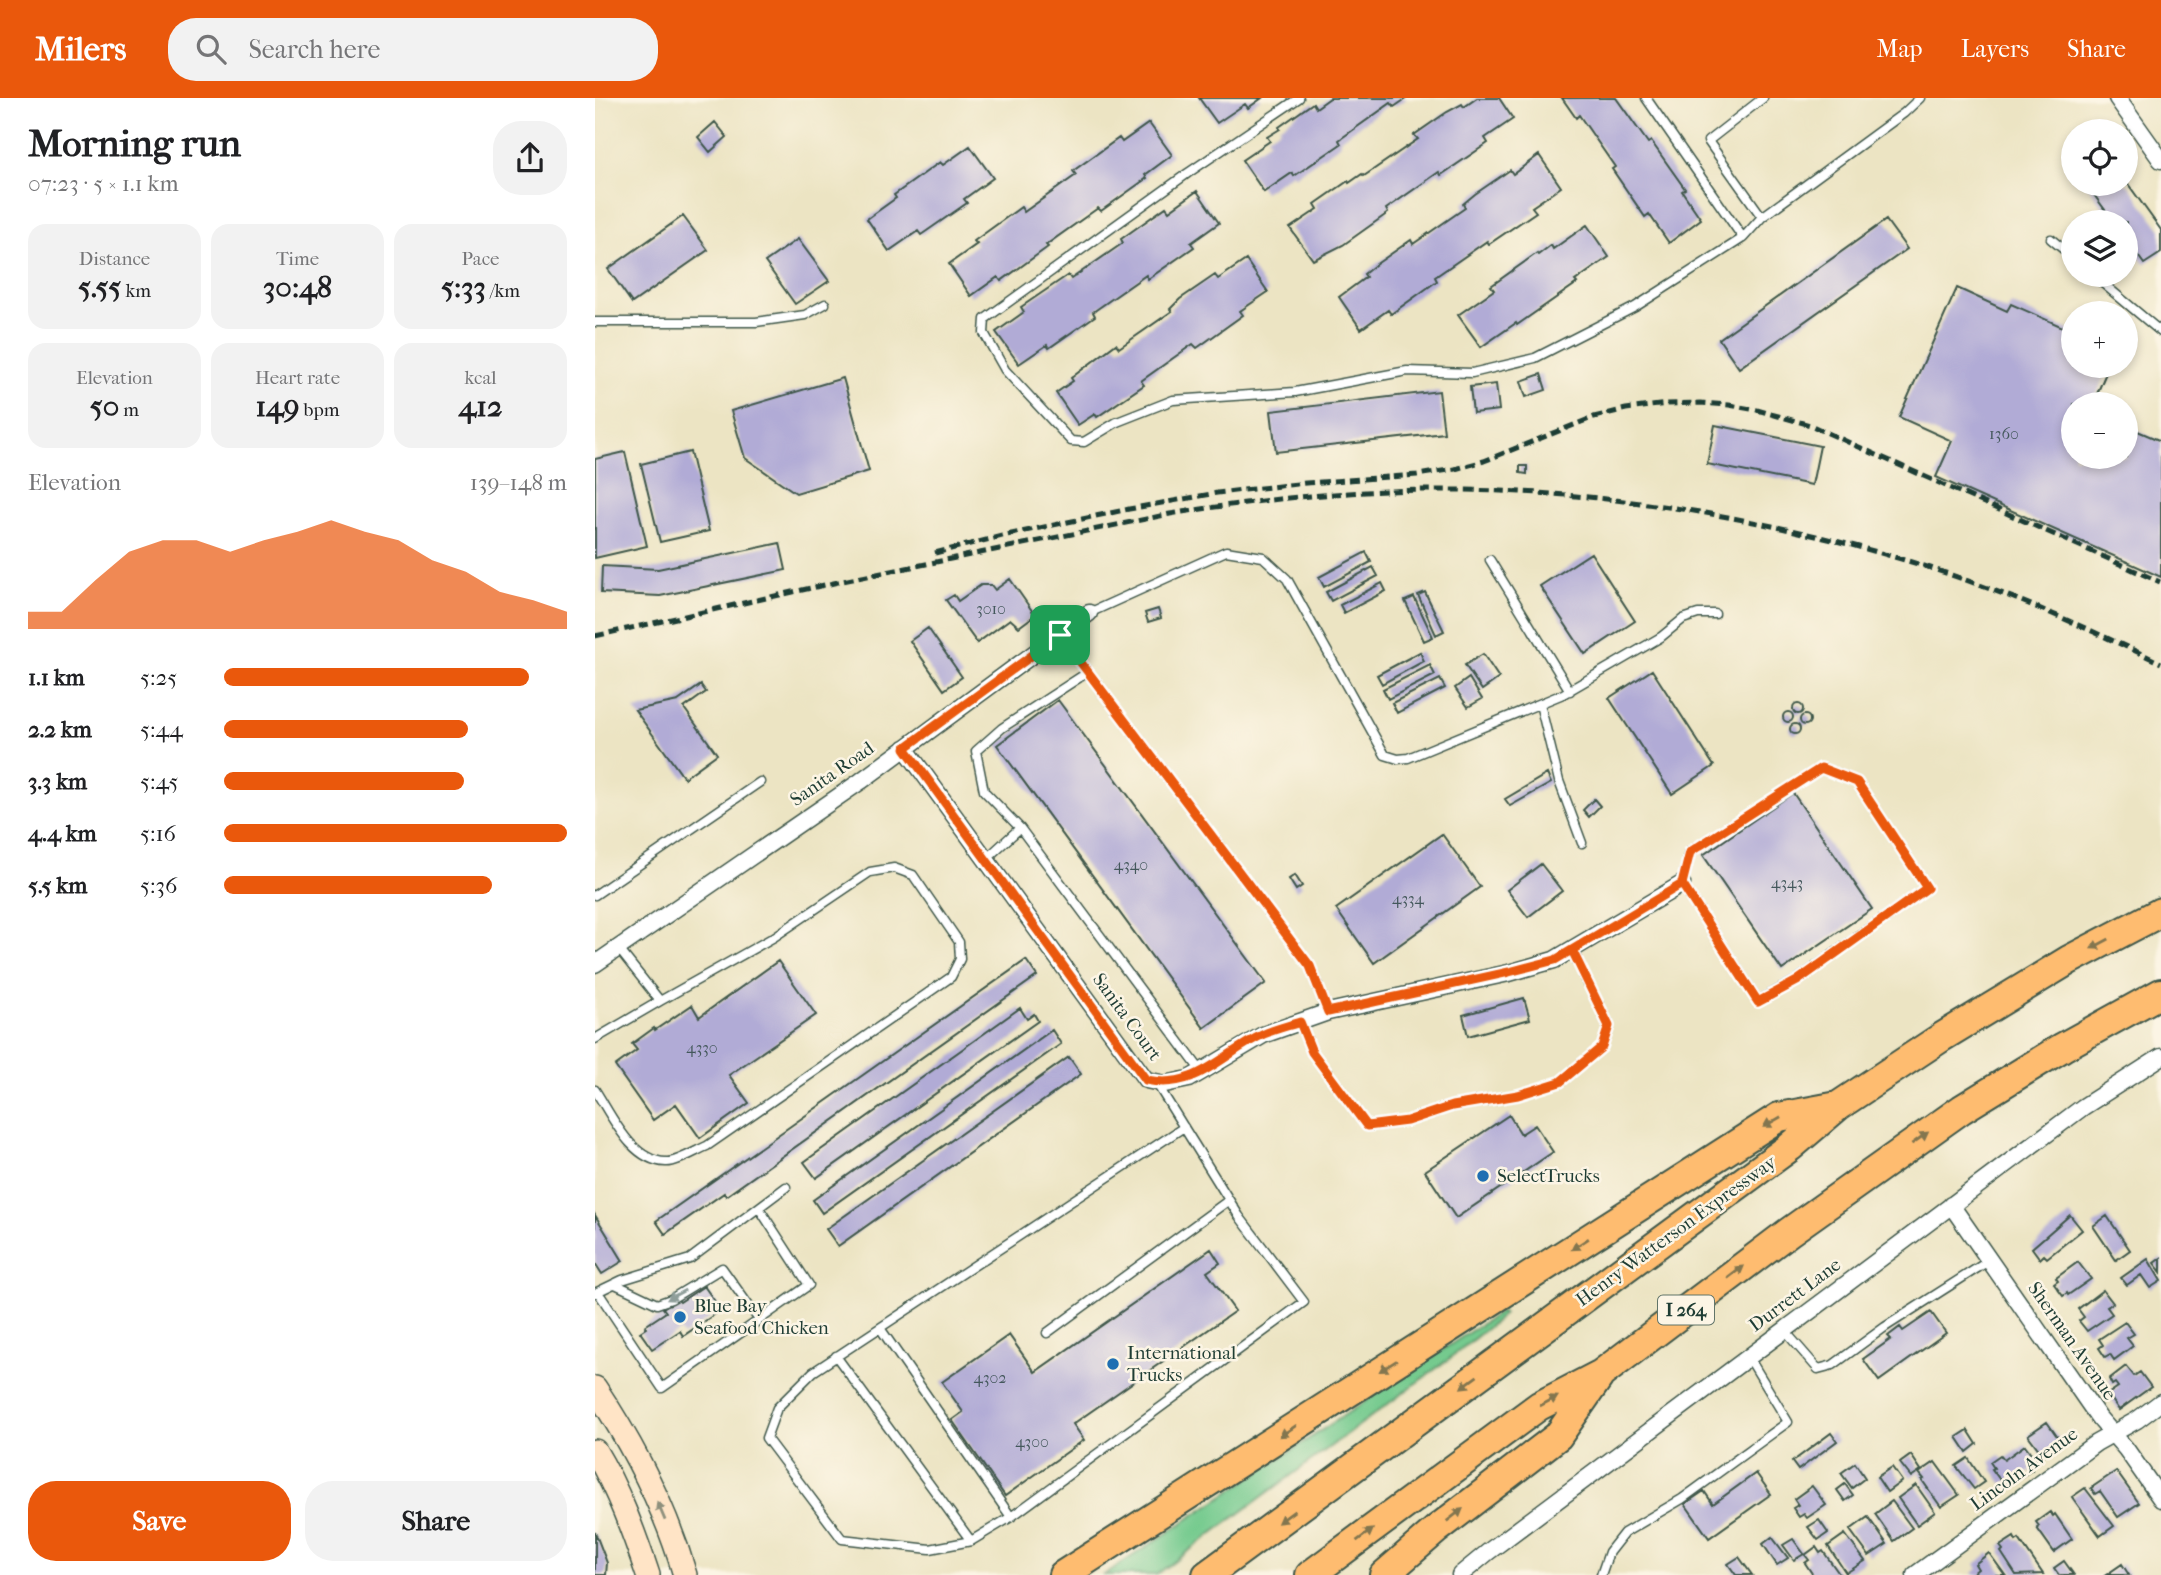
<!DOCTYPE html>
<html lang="en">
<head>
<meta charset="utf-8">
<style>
	:root { --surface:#fff; --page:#f2f2f2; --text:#202124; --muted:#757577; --accent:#ea580c }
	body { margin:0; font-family:"IM FELL French Canon",serif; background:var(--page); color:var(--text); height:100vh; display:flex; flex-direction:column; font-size:26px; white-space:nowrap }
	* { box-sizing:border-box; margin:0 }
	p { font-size:23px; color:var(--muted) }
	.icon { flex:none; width:38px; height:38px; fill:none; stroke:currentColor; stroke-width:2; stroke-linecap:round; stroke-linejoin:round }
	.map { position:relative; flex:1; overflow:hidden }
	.panel { display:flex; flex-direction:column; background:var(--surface); width:595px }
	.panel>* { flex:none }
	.controls { position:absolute; left:1466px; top:21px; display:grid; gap:14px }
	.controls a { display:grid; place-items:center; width:77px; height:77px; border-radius:50%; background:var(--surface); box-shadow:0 4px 10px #0003; font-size:35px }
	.pin { position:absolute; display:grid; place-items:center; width:60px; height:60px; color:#fff; margin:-30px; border-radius:14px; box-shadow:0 4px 10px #0006 }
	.round { display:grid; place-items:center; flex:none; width:74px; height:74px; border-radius:28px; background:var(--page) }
	.head { display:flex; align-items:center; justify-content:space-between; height:119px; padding:0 28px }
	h1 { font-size:38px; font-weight:700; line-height:52px }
	.metrics { display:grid; grid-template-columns:repeat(3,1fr); gap:10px; height:119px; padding:7px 28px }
	.metrics div { display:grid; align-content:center; border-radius:18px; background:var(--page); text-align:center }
	.metrics b { font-size:30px; font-weight:700 }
	.metrics small { font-size:19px; font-weight:400 }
	.metrics p { font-size:19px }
	.chart { height:196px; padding:14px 28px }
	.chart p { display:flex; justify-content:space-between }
	.chart svg { width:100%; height:126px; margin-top:7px; fill:var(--accent); opacity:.7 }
	.primary-button { display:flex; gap:14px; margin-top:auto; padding:14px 28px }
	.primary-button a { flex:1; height:80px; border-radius:28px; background:var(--accent); color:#fff; font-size:28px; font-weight:700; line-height:80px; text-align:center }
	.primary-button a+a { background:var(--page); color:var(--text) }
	ul { padding:0 28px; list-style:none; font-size:23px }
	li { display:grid; grid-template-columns:112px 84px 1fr; align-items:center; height:52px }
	li i { height:18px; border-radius:9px; background:var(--accent) }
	header { display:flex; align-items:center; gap:42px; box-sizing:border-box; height:98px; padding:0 35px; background:var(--accent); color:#fff }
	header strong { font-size:33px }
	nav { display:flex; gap:38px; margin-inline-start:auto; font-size:24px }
	.search { width:490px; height:63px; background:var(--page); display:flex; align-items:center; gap:18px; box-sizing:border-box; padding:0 24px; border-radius:28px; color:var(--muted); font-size:26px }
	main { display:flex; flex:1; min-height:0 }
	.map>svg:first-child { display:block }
	.green { fill:#74ca8e; stroke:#4a8461; stroke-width:2 }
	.building { fill:#b1abd6 }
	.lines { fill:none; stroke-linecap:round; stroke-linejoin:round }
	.lane-casing { stroke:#3e5649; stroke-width:11 }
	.street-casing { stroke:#3e5649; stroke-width:19 }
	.secondary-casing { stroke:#3e5649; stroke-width:26 }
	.highway-casing { stroke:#3e5649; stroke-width:32 }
	.lane { stroke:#fff; stroke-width:8 }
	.street { stroke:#fff; stroke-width:16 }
	.secondary { stroke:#ffe4c6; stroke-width:23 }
	.highway { stroke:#febc70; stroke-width:28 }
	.rail { stroke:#1f3d34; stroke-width:5; stroke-dasharray:10 5; stroke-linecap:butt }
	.oneway { fill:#83764f }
	.oneway2 { fill:#8f9e9a }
	.oneway3 { fill:#8f907d }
	.route-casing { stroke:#fff; stroke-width:14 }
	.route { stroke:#ea580c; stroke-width:9 }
	.poi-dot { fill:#1f6fb2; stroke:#fcf5e5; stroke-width:2.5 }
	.labels { text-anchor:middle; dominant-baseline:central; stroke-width:5; stroke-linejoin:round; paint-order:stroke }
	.number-label { font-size:16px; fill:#44585c }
	.shield { fill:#fcf5e5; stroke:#617469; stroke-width:2 }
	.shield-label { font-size:18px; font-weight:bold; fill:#1f3d34 }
	.street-label { font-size:19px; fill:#1f3d34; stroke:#fcf5e5 }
	.poi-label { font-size:19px; fill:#1f3d34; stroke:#fcf5e5; text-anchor:start }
</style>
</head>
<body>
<header>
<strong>Milers</strong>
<div class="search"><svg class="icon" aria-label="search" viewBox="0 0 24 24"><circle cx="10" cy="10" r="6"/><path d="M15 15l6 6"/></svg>Search here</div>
<nav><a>Map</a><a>Layers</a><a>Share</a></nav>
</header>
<main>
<section class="panel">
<div class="head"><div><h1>Morning run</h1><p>07:23 · 5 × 1.1 km</p></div><a class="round"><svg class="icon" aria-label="share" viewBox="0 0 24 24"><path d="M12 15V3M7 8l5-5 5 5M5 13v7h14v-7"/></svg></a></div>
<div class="metrics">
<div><p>Distance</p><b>5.55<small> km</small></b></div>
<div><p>Time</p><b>30:48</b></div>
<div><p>Pace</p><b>5:33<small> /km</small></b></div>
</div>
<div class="metrics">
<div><p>Elevation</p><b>50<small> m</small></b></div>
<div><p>Heart rate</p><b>149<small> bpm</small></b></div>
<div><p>kcal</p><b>412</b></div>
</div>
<div class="chart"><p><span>Elevation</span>139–148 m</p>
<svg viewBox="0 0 160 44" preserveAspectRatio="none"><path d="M0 44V38L10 38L20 27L30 17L40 13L50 13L60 17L70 13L80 10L90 6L100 10L110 13L120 20L130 24L140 31L150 34L160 38V44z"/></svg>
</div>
<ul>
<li><b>1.1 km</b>5:25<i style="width:89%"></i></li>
<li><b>2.2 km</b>5:44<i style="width:71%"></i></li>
<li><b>3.3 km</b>5:45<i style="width:70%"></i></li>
<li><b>4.4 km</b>5:16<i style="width:100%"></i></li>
<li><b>5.5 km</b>5:36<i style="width:78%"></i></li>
</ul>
<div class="primary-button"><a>Save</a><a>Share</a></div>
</section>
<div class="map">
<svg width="1566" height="1477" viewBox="0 0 1566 1477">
	<rect width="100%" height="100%" fill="#fcf5e5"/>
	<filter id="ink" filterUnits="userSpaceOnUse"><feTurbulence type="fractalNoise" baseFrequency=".0143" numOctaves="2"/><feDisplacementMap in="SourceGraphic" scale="14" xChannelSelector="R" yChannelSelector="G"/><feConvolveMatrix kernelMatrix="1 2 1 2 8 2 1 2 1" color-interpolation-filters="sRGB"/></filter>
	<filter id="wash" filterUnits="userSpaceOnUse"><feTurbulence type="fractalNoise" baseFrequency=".00686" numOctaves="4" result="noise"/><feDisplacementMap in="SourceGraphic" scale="28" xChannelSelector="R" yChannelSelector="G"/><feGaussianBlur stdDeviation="1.57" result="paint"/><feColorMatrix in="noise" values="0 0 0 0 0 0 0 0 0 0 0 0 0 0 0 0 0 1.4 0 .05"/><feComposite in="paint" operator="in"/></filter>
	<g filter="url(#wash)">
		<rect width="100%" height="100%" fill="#ece4c3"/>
		<path class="green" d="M906,1213L909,1216L858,1258L561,1477H509Z"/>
		<g id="blocks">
			<path class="building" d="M604,0H667L653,10L650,6L622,25Z
				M735,0H812L799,9L796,5L744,42L746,46L699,78L697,75L669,94L647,62L675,43L672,39L685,31L684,29L718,5L721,10Z
				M882,0H904L918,21L890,40L893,45L846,77L844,74L791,111L793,115L748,147L718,162L695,130L723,111L720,106L753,83L754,85L767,76L769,78L823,41L819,37L852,14L867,6L869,9Z
				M967,0H1021L1053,45L1056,43L1090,91L1087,93L1106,121L1074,145L1054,116L1050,119L1017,71L1020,69L984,17L981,20Z
				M120,24L132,39L115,54L103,39Z
				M554,25L577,57L550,77L552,80L506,113L503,110L451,147L453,149L406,183L403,179L376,198L354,166L382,146L379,143L426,109L429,114L481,77L478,73L524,40L527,44Z
				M375,48L398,80L369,101L372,105L326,137L323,133L294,153L272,121L301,100L299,97L345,64L348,67Z
				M944,57L966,89L937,109L941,114L894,146L892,143L840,179L842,183L796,216L793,212L766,231L744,199L771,179L769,176L780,167L816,142L818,146L870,110L868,106L880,96L915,72L918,76Z
				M1491,86H1533L1566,132V155L1549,166L1531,141V124H1519Z
				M602,93L624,125L596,145L599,149L553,181L551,177L498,214L500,218L454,250L452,247L424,266L401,234L429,214L426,209L473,177L476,181L528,145L526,141L571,109L574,113Z
				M88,118L113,152L37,205L13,171Z
				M1291,122L1312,151L1144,270L1124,241Z
				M992,127L1014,159L980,183L982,185L922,227L921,225L886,249L863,217L899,192L896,188L942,155L943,157L956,147L958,151Z
				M203,141L234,183L200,206L170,164Z
				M651,162L673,194L645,213L648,217L602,250L598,246L546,283L549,287L502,319L500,316L483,327L461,295L478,283L476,280L521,246L524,250L577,213L575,211L585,201L620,177L623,181Z
				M1362,190L1412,213L1416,206L1479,234V268H1514L1501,298L1504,299L1501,306H1479V359H1531V328L1566,343V479L1341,379L1357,343L1304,319Z
				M946,276L951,292L931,299L926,283Z
				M248,280L274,373L201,395L150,360L136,313Z
				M901,286L904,312L878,315L875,289Z
				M844,293L849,335L681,354L676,313Z
				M1120,327L1225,348L1217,387L1112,366Z
				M30,354L52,448L0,460V361Z
				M95,354L114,433L65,444L46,366Z
				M925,368H932V376L925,375Z
				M185,445L191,472L65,498L6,495L7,468L63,471Z
				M771,454L776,464L729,489L724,479Z
				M996,455L1040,523L990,556L945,488Z
				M778,469L783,478L736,503L731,494Z
				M415,481L440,517L424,529L415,521L382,545L351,502L359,497L363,503L386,487H396L400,492Z
				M787,485L791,493L749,515L745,507Z
				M830,494L849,533L841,537L823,497Z
				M819,499L838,539L829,543L810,503Z
				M563,511L566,520L553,524L550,515Z
				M333,530L367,579L349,592L315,543Z
				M825,554L829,563L787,586L782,577Z
				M888,556L904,580L887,592L870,567Z
				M835,567L840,577L793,601L788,591Z
				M1057,572L1119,668L1077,696L1014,600Z
				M874,580L887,601L873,609L860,590Z
				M845,581L850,590L802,615L797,605Z
				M106,587L111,594L89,610L122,656L89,680L40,612L83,603Z
				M463,602L671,885L609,930L402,647Z
				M1198 611a5 5 0 1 1 10 0a5 5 0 1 1-10 0Z
				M1188 619a5 5 0 1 1 10 0a5 5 0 1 1-10 0Z
				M1205 622a5 5 0 1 1 10 0a5 5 0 1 1-10 0Z
				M1195 631a5 5 0 1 1 10 0a5 5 0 1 1-10 0Z
				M952,676L956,685L915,708L910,701Z
				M1198,695L1277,811L1187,872L1108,757Z
				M999,701L1005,708L994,719L988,712Z
				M847,736L885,789L779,865L741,811Z
				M946,766L967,793L933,819L912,792Z
				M700,777L707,788L701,792L694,781Z
				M431,862L442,878L131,1098L129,1095L70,1136L61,1123Z
				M183,863L221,917L134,977L154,1005L105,1040L81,1006L58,1022L20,968L42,952L37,946L59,930L60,932L97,907L104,919Z
				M929,900L935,921L873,938L868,917Z
				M425,910L432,921L439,916L443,923L221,1080L209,1064Z
				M457,932L466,946L227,1115L218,1102Z
				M474,959L486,976L243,1148L231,1131Z
				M914,1017L926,1036L940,1027L958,1054L861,1120L830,1073Z
				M0,1117L28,1163L7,1176L0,1165Z
				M1475,1117L1487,1132L1452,1160L1449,1157L1445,1161L1437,1150Z
				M1512,1118L1535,1152L1521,1162L1498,1128Z
				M616,1151L625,1165L612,1174L640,1213L478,1326L489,1342L410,1398L357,1322L368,1314L347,1284L414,1237L440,1274Z
				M1566,1160V1174L1559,1165Z
				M1553,1161L1566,1183L1555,1190L1546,1177L1532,1187L1526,1180Z
				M1483,1164L1496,1181L1473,1197L1472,1195L1468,1198L1459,1186L1463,1183L1461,1180Z
				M109,1188L126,1212L88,1238L85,1233L57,1251L45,1234L51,1230L50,1228L71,1214L68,1210L82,1201L85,1204Z
				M1508,1192L1518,1205L1512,1209L1517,1216L1492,1233L1484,1223L1489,1219L1483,1211Z
				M1336,1214L1351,1235L1284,1283L1268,1261L1296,1241L1293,1238L1305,1229L1308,1233Z
				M1530,1224L1539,1236L1532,1240L1538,1248L1519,1262L1515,1256L1510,1259L1504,1250L1508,1247L1504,1241Z
				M1531,1268L1539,1278L1545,1274L1556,1289L1524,1312L1513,1296L1523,1289L1520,1285L1517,1287L1514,1281Z
				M1452,1324L1466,1344L1448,1357L1433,1337Z
				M1373,1332L1382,1346L1372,1354L1362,1339Z
				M1236,1335L1242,1343L1203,1372L1197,1364Z
				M1430,1347L1441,1362L1434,1367L1437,1372L1426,1379L1423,1375L1408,1386L1397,1371L1399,1370L1395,1364L1405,1357L1409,1362Z
				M1316,1357L1326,1372L1316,1379L1305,1365Z
				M1373,1360L1389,1384L1379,1391L1361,1368Z
				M1340,1364L1364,1397L1346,1409L1327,1382L1329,1381L1324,1375Z
				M1260,1365L1270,1380L1257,1390L1246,1375Z
				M1297,1369L1307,1383L1292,1394L1282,1379Z
				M1521,1373L1544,1405L1523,1419L1505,1393L1500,1396L1496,1390Z
				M1161,1375L1176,1396L1114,1440L1090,1406L1109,1393L1118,1406Z
				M1250,1386L1258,1397L1250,1403L1242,1392Z
				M1321,1387L1340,1414L1322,1427L1303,1400Z
				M1217,1388L1231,1407L1212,1420L1209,1416L1204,1419L1198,1410L1203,1407L1199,1401Z
				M1490,1390L1519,1428L1505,1438L1477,1399Z
				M1297,1403L1317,1430L1299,1443L1280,1416Z
				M1455,1414L1458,1418L1460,1416L1477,1441L1459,1454L1442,1430L1444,1428L1441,1424Z
				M1273,1419L1292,1446L1274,1458L1255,1432Z
				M1224,1422L1233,1435L1223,1442L1213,1429Z
				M0,1434L12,1465L11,1477H0Z
				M1250,1436L1270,1463L1251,1475L1233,1448Z
				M1177,1439L1193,1460L1182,1467L1168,1446Z
				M1419,1439L1421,1443L1424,1441L1448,1476L1421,1477L1406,1454L1408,1452L1405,1448Z
				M1198,1441L1209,1456L1199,1462L1188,1447Z
				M1221,1449L1225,1455L1228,1453L1245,1477H1218L1210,1465L1214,1462L1210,1457Z
				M1394,1455L1410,1477H1380L1378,1475L1383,1471L1380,1466Z
				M1144,1459L1157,1477H1141L1133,1466Z
				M1469,1463L1479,1477H1464L1459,1470Z
				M1527,1466L1534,1477H1511Z"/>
		</g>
	</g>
	<g filter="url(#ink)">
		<use href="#blocks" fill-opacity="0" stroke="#3e5649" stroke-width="2"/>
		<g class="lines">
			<g class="lane-casing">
				<path id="lane" d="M704,0L593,75L390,221L389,235L410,272L476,343L489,344L522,324L578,302L700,294L812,273L877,275L940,260L1040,209L1148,140L1051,0
					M1168,0L1113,43L1167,119L1309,15L1325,0
					M1148,140L1167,119
					M1456,141L1479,160
					M1498,177L1566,234
					M0,224H161L210,217L230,206
					M895,462L975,593
					M494,515L631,453L668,459L692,481L790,657L803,661L813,660L968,596L1066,539L1088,521L1103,516H1120
					M465,537L715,868L733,914
					M945,606L964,683L987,745
					M1226,670L1262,684L1332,790L1202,882L1163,903L1087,786L1095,754Z
					M425,730L606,973
					M391,761L425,730L389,693L381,653L407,630L493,574
					M0,797L165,684
					M705,924L717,954L772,1028L812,1023L857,1008L923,997L965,984L1007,949L1014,928L977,852
					M0,941L65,903
					M562,986L644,1118L709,1204L416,1419L376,1443L335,1451L247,1441L171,1340L182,1310L218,1274L589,1029
					M0,992C17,1018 36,1063 71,1064C81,1065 102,1052 112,1048L356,879L365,861L364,844L318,777L299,770L275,774L179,839L65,903L23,850
					M20,1186L62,1206L76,1201L127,1170L164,1222
					M3,1194L67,1290L214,1187L164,1110
					M0,1195L27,1182L95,1161L191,1089
					M285,1230L416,1419
					M1189,1232L1223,1271L1238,1267L1290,1229L1395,1162
					M452,1235L634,1102
					M241,1258L376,1443
					M1006,1477L1014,1454L1029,1435L1087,1401L1193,1324L1153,1258"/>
			</g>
			<g class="street-casing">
				<path id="street" d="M1522,0L1566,62
					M310,650L551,982L570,986L594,981L668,937L733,914L914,875L959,862L1087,786
					M0,866L266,683L494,515
					M1356,1107L1504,1320L1531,1351L1566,1401
					M865,1477L893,1454L1488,1009L1566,959
					M1320,1477L1501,1345L1542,1322L1566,1304"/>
			</g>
			<g class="secondary-casing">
				<path id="secondary" d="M0,1290C38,1347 71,1411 90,1477
					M0,1353C23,1391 39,1435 53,1477"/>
			</g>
			<g class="highway-casing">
				<path id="highway" d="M468,1477L1184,1019L1243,1008
					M612,1477L1195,1049L1243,1008L1347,939L1474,862L1566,814
					M715,1477L944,1308L1006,1276L1194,1134L1367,1011L1468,949L1566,895
					M789,1477L842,1431L963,1338L1004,1279"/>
			</g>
			<use href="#lane" class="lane"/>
			<use href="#street" class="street"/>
			<use href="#secondary" class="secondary"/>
			<use href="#highway" class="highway"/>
			<path class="rail" d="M340,455L407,438L534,411L622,395L711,385L822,377L860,371L889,363L999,319L1031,311L1072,306L1106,305L1134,307L1162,312L1215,327L1565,484
				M0,538L243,484L575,416C660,402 746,393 832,392C998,390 1168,418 1326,467C1409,493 1488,528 1566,565"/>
		</g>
		<defs><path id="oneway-solid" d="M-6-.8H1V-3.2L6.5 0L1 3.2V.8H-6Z" transform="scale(1.75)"/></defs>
		<g class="oneway">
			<use href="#oneway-solid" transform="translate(1505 846) rotate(152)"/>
			<use href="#oneway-solid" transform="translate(1177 1024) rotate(150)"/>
			<use href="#oneway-solid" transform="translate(1325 1040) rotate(-35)"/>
			<use href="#oneway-solid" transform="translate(985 1146) rotate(147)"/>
			<use href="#oneway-solid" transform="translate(1141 1174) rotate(-37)"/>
			<use href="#oneway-solid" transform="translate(793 1268) rotate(148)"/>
			<use href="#oneway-solid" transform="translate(874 1284) rotate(144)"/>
			<use href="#oneway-solid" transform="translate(954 1303) rotate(-28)"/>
			<use href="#oneway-solid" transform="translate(693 1333) rotate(146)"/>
			<use href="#oneway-solid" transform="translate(860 1417) rotate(-38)"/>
			<use href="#oneway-solid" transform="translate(691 1419) rotate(144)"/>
			<use href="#oneway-solid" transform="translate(770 1437) rotate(-36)"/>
		</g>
		<use class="oneway2" href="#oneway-solid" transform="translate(81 1197) rotate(152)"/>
		<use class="oneway3" href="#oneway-solid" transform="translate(66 1413) rotate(-113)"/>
	</g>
	<g class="lines" filter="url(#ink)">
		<g class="route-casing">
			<path id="route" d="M465,537L310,650L551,982C602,993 627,955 669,936C680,931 693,928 705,924L717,954L772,1028L812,1023L857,1008L923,997L965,984L1007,949L1014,928L977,852L1087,786L1163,904L1202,883L1332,790L1262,684L1226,670L1095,754L1087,786L960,862L914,874L733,914L715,868L465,537"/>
		</g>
		<use href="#route" class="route"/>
	</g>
	<g class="poi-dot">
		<circle cx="888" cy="1078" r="7"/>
		<circle cx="85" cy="1219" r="7"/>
		<circle cx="518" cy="1266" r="7"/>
	</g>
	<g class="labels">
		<g class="number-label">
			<text x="1409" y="335">1360</text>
			<text x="396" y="510">3010</text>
			<text x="536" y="766">4340</text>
			<text x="1192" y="784">4343</text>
			<text x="813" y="800">4334</text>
			<text x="107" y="949">4330</text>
			<text x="395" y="1279">4302</text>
			<text x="437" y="1343">4300</text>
		</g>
		<rect class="shield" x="1063" y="1197.5" width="56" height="29" rx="5"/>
		<g class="shield-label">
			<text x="1091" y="1212">I 264</text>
		</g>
		<g class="street-label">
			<text transform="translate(237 676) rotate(-35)">Sanita Road</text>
			<text transform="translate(532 919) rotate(54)">Sanita Court</text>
			<text transform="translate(1081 1133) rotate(-36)">Henry Watterson Expressway</text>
			<text transform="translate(1200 1197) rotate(-37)">Durrett Lane</text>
			<text transform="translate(1477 1243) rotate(55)">Sherman Avenue</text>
			<text transform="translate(1429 1371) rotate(-36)">Lincoln Avenue</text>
		</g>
		<g class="poi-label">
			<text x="902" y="1078">SelectTrucks</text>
			<text x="99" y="1208">Blue Bay<tspan x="99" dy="22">Seafood Chicken</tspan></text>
			<text x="532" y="1255">International<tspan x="532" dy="22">Trucks</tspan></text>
		</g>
	</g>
</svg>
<div class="controls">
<a><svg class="icon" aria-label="locate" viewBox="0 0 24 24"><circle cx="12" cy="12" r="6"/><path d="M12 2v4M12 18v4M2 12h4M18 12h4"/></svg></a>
<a><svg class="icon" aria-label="layers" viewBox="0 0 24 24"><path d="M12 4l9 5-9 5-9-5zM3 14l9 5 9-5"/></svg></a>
<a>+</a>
<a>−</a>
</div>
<div class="pin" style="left:465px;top:537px;background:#1e9e55"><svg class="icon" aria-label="arrive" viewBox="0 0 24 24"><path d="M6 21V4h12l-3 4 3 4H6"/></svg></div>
</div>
</main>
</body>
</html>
